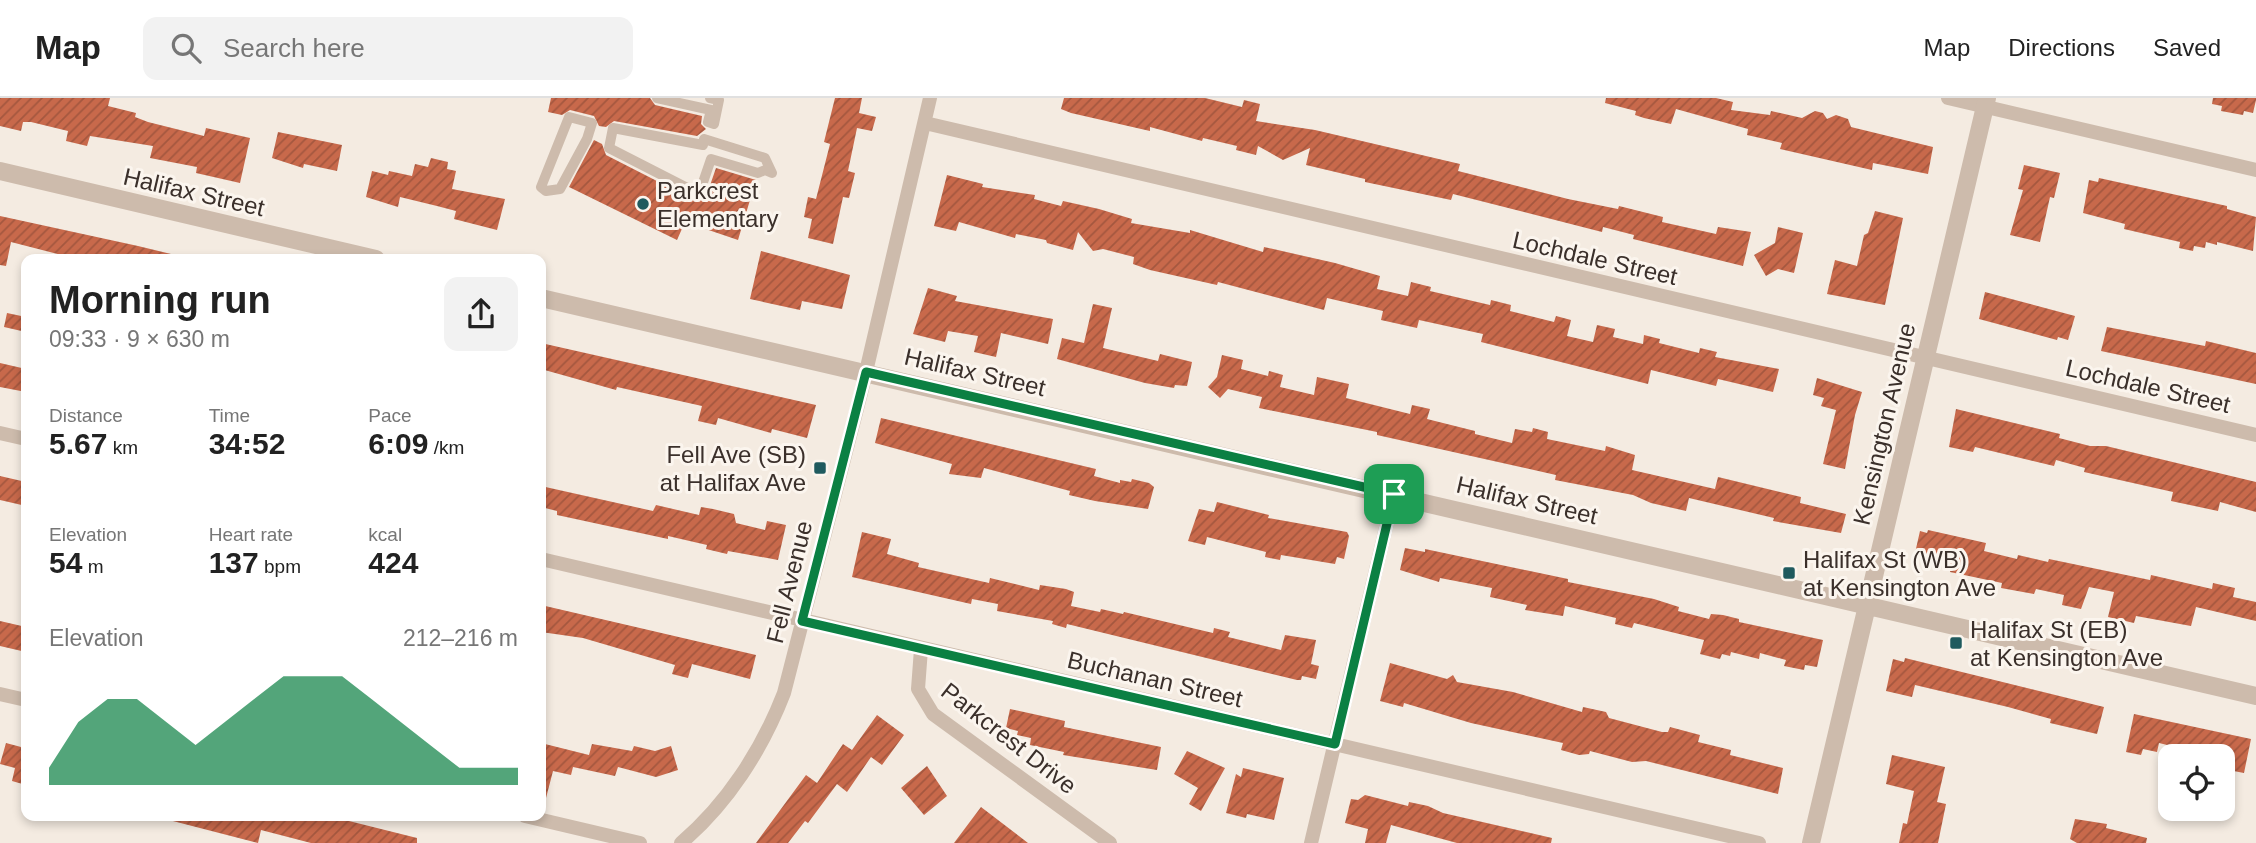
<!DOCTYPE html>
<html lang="en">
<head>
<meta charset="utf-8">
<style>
	:root { --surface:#fff; --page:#f2f2f2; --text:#222; --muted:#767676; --line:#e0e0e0; --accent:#0b8043 }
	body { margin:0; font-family:Helvetica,sans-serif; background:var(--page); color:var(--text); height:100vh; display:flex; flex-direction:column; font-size:26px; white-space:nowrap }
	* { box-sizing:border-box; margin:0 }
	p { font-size:23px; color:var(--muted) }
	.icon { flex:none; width:38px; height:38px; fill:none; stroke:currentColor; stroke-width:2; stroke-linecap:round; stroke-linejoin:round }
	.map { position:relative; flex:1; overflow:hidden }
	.sheet { position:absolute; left:21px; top:156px; width:525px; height:567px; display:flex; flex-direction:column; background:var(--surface); border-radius:14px; box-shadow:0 4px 10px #0003 }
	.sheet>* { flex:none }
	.fabs { position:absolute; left:2158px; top:646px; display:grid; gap:14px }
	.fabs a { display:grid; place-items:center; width:77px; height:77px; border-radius:14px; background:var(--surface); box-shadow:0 4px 10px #0003; font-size:35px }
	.pin { position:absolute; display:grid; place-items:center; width:60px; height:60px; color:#fff; margin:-30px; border-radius:14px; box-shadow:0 4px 10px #0006 }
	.round { display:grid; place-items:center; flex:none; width:74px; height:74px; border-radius:14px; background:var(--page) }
	.head { display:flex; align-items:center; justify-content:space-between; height:119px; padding:0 28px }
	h1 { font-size:38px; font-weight:800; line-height:52px }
	.metrics { display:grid; grid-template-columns:repeat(3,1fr); gap:10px; height:119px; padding:7px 28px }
	.metrics div { display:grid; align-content:center }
	.metrics b { font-size:30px; font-weight:800 }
	.metrics small { font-size:19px; font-weight:400 }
	.metrics p { font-size:19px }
	.chart { height:196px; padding:14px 28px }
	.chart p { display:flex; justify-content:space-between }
	.chart svg { width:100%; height:126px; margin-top:7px; fill:var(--accent); opacity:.7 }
	header { display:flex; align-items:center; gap:42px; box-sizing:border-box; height:98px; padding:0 35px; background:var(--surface); border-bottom:2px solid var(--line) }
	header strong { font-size:33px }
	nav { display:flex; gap:38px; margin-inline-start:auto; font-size:24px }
	.search { width:490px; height:63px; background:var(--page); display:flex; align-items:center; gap:18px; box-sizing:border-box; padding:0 24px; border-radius:14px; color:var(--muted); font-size:26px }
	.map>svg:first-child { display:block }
	.building { fill:url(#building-hatch) }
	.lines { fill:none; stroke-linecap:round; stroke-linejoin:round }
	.pedestrian { stroke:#cdbbac; stroke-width:10 }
	.minor { stroke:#cdbbac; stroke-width:14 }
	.tertiary { stroke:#cdbbac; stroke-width:18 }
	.route-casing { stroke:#fff; stroke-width:14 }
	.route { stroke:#0b8043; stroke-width:9 }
	.poi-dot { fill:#1f5a5e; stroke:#fbf5ee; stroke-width:2.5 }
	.labels { text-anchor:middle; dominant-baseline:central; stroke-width:6; stroke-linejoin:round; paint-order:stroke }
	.poi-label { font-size:24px; fill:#3b302b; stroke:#fbf5ee; text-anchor:start }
	.street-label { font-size:24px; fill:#3b302b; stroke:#fbf5ee }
</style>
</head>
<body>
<header>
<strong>Map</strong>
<div class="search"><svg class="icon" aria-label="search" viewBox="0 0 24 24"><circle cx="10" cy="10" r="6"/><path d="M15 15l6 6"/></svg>Search here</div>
<nav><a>Map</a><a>Directions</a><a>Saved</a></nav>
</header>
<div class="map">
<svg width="2256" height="745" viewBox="0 0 2256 745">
	<defs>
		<pattern id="building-hatch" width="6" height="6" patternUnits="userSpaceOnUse" patternTransform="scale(1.75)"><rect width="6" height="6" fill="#c8694b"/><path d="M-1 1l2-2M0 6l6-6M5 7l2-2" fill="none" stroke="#a4573f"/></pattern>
	</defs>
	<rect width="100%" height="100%" fill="#f4ebe1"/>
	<path class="building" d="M0,0H110L108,8L136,15L135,19L148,24L204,38L206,30L250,40L240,85L196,75L197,69L150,60L153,48L90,38L87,48L66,43L68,33L31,24H23L21,33L0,28Z
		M551,0H650L655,7L702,18L701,26L706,31L697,38L614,23L606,29L599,28L594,18L570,12L562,17L548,14Z
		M835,0H862L859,15L876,19L872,33L857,30L848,73L855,75L849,100L843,99L833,146L808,140L812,121L804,119L808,99L816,101L830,46L824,44Z
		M1064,0H1205L1242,9L1244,2L1260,6L1256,23L1315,32L1460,66L1458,73L1568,101L1618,111L1619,108L1663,119L1662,124L1716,136L1718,129L1751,134L1743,168L1633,141L1634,137L1603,129L1602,134L1453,96L1451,102L1365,84V81L1306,67L1310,50L1283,62L1258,48L1256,57L1236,52L1237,48L1203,40L1202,43L1150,29V33L1071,15L1061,11Z
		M1606,0H1716L1733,4L1731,12L1770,17L1771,13L1802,20L1815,13L1823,15L1827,21L1836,17L1848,21L1851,29L1933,49L1928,76L1873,65L1872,72L1780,51L1782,45L1747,37L1748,31L1676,11L1671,26L1644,20L1635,17L1636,13L1605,5Z
		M2213,0H2256V2L2253,15L2244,13L2243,17L2221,13L2222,8L2212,6Z
		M278,34L342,47L337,73L304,66L303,70L272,60Z
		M594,42L602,46L606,57L696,103L706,99L716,70L756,82L738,142L685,124L677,142L569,89Z
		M431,60L448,64L447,71L456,73L452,91L505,101L497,132L454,121L456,113L437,108L400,99L398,109L366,99L372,73L388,77L389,73L412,78L415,66L428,69Z
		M2024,67L2060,75L2054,100L2050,99L2040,144L2010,137L2023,92L2018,91Z
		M947,77L983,86L982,89L1035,97L1034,101L1061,108L1063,103L1099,111L1132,121L1131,125L1190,135V132L1263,154L1264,149L1335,165L1380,178L1377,191L1408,198L1411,184L1431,189L1430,193L1490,207L1491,202L1511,207L1510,213L1554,224L1556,218L1571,222L1567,238L1593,244L1597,227L1615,231L1613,239L1643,246L1644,237L1660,241L1659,245L1699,255L1700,250L1717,254L1715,259L1779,271L1773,294L1718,281L1716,288L1651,272L1648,286L1481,244L1483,236L1419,222L1417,230L1381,222L1383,213L1327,200L1324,212L1218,184L1217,187L1150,172L1133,166L1134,159L1103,151L1093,153L1078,134L1073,152L1047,145L1046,142L1016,136L1015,140L959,124L956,133L934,128Z
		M2099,80L2227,108V111L2256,119L2253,153L2217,144V147L2206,144L2205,150L2194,148L2193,153L2179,150L2180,144L2124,131L2125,126L2083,115L2089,82L2098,84Z
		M1875,113L1903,120L1885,207L1827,196L1835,162L1857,168L1864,137L1868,135Z
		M0,118L138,148L171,156L170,161H77L11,144L6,168L0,167Z
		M1778,129L1803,135L1794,175L1778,171L1766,178L1754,157L1775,145Z
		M761,153L850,177L842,211L802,203L800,212L750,201Z
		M928,190L957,198L955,203L1053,221L1048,246L1001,235L996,259L974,254L978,238L948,233L945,244L913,236Z
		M1985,194L2075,218L2068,242L2058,239L2057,242L1979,221Z
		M1093,206L1112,210L1103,250L1158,263L1160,256L1192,264L1187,288L1175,287L1174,290L1145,285L1057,261L1062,240L1084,245Z
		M7,215L26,219V234L4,229Z
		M2107,229L2205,248L2206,243L2256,255V286L2101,253Z
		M541,245L816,307L807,340L772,331L771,335L718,320L716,327L698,323L702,308L617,289L616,292L541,271Z
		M1222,257L1243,262L1241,271L1268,278L1269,273L1283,277L1280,289L1314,297L1317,279L1349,286L1346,300L1410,316L1412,307L1430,311L1427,321L1475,333V336L1512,345L1515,331L1532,334L1533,330L1548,334L1547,341L1605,353L1606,348L1635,357L1632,372L1715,391L1718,379L1801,399L1800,405L1846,416L1841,435L1773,423L1774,420L1689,400L1686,413L1651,405L1633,397L1555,382L1556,377L1377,337V334L1259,310L1262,299L1228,291L1220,300L1208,289L1217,279Z
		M0,265L26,271V294L0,289Z
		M1817,280L1862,294L1855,317L1845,371L1823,366L1836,312L1821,308L1824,300L1813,297Z
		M1956,311L2060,336L2059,340L2090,348H2106L2256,384V414L2220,404L2218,413L2171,403L2173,394L2084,374L2085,370L2056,362L2054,368L1975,349L1973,354L1949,349Z
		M881,320L1096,371L1094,378L1120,385V382L1131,384L1132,381L1149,385L1154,389L1148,411L1095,403L1069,397L1070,393L984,370L981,380L949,376L952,366L875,345Z
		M0,378L26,384V408L0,402Z
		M541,388L653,413L656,407L699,417L701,409L713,411L734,416L736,425L765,432L767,423L786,427L778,462L728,453L727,456L706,451L707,447L668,438V441L557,417V413L541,409Z
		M1217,404L1269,417L1268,420L1347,434L1349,438L1344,461L1337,459L1335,466L1281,457L1280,462L1265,459L1266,454L1207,439L1205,447L1188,443L1199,411L1214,414Z
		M1928,432L1986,445L1984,453L2017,461L2018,457L2048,464L2049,461L2150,482L2151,477L2212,491L2213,485L2235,490L2233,499L2256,504V523L2196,509L2191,528L2136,518L2134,525L2108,519L2114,494L2089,489L2081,511L2062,507L2064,497L2036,491L2034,496L2001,490L2002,485L1950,474L1951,466L1915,455L1920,433L1927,435Z
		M862,434L891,441L887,456L919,465L918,469L989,485L990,480L1039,492L1040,487L1066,491L1074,494L1071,508L1100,514L1101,511L1123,516L1124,514L1213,535L1214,530L1230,534L1228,539L1281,552L1285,537L1316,542L1311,566L1319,568L1316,581L1302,578L1301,582H1297L1067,526L1066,530L1052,526L1053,523L997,513L998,506L972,501L971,506L852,479Z
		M1405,450L1425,454V451L1568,481V484L1654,501L1679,509L1678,513L1709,521L1711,516L1723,517L1739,521V524L1823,542L1817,569L1805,567L1804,572L1784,568L1786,562L1760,555L1759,561L1731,554L1730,558L1722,556L1720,561L1700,556L1704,542L1634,525L1632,530L1615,526L1616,520L1565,508L1563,518L1525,512L1527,507L1490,499L1492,490L1440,480L1439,484L1400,472Z
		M541,507L756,557L750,581L692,566L688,580L672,576L675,567L583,540L541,534Z
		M0,523L26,529V554L0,548Z
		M1905,560L2104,609L2097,636L2050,625L2051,621L2008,609L1915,587L1912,599L1886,593L1893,561L1904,564Z
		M1390,565L1447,581L1453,577L1457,584L1513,594L1582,614L1583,609L1606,614L1609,620L1662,634H1668L1670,629L1700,637L1698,644L1731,652L1730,657L1783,670L1778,696L1646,663L1632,664L1590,653L1589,656L1579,657L1561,652L1563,645L1471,625L1404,605L1403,609L1380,603Z
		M1010,611L1065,623L1064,629L1161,649L1157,672L1063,657L1064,654L1030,647L1031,640L1017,637L1018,633L1006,630Z
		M2134,616L2251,641L2244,675L2223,671L2225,658H2212L2159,645L2157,654L2143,651L2141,657L2126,654Z
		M877,617L904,637L882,667L871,659L847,694L837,686L808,725L805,723L788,745H756L806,677L817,685L843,646L852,652Z
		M6,645L21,649L22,645L26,646V687L12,683L15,670L0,666Z
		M541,645L589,657L592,646L632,653L634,648L655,653L671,648L678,672L656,679L618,669L615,678L573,669L571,677L553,673L546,700L541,699Z
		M1187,653L1225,670L1201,713L1189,706L1198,690L1174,676Z
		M1892,657L1945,669L1937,704L1946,706L1938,745H1899L1903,725L1907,726L1914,693L1886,686Z
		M927,668L947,698L924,717L901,690Z
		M1243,670L1284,680L1274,722L1247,716L1246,720L1226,715L1236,676L1241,679Z
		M1365,697L1408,708L1409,704L1428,708L1443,715L1552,740L1551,745H1457L1391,727L1386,745H1365L1368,731L1345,725L1351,701L1358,702Z
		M981,709L1028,745H954Z
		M170,718H329L417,740V745H311L261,732L258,745L169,722Z
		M2075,721L2107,726L2106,730L2147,740L2146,745H2077L2070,741Z"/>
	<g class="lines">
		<path class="pedestrian" d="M657,0L711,12L708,24L714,26L719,2L710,0
			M569,19L592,25L587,41L560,91L546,93L541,89Z
			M613,30L703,47L704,41L765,60L772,75L765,72L758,75L711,61L699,96L609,50Z"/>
		<path class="minor" d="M1948,0L2256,72
			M925,25L2256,337
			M0,335L26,341
			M541,461L1759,745
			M921,551L918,591L933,616L1110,745
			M0,596L26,602
			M525,718L640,745
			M681,745C727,706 762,652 784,595L861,295L930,0
			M1311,745L1394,396"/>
		<path class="tertiary" d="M0,73L376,161
			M541,200L2256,598
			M1811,745L1987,0"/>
	</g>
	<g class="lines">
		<g class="route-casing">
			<path id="route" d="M866,274L1394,396L1335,646L802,523Z"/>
		</g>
		<use href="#route" class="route"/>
	</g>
	<g class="poi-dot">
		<circle cx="643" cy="106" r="7"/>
		<rect x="813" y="363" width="14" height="14" rx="3.5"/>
		<rect x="1782" y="468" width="14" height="14" rx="3.5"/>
		<rect x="1949" y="538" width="14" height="14" rx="3.5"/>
	</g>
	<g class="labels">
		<g class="poi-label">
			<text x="657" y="92">Parkcrest<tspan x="657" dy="28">Elementary</tspan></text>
			<text x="806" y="356" text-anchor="end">Fell Ave (SB)<tspan x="806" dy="28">at Halifax Ave</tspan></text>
			<text x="1803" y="461">Halifax St (WB)<tspan x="1803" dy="28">at Kensington Ave</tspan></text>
			<text x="1970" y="531">Halifax St (EB)<tspan x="1970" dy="28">at Kensington Ave</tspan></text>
		</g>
		<g class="street-label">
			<text transform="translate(194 94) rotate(13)">Halifax Street</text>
			<text transform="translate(1595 160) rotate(13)">Lochdale Street</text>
			<text transform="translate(975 274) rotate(13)">Halifax Street</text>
			<text transform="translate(2148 288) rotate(13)">Lochdale Street</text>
			<text transform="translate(1884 326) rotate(-77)">Kensington Avenue</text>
			<text transform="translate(1527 402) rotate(13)">Halifax Street</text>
			<text transform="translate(789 484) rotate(-76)">Fell Avenue</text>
			<text transform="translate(1155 581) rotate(13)">Buchanan Street</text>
			<text transform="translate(1009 640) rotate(38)">Parkcrest Drive</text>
		</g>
	</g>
</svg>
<div class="fabs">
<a><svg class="icon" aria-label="locate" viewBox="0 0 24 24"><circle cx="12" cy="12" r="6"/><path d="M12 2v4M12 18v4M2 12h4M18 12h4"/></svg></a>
</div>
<div class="pin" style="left:1394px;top:396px;background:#1e9e55"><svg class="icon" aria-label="arrive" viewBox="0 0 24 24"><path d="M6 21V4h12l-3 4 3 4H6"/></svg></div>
<section class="sheet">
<div class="head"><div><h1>Morning run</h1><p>09:33 · 9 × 630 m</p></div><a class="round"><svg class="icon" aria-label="share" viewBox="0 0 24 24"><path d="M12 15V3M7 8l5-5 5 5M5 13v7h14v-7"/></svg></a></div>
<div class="metrics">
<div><p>Distance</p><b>5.67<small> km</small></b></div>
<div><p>Time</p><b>34:52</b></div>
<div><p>Pace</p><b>6:09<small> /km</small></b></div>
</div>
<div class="metrics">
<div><p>Elevation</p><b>54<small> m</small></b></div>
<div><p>Heart rate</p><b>137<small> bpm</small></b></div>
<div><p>kcal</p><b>424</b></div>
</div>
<div class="chart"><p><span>Elevation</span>212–216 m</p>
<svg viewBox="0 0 160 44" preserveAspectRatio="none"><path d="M0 44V38L10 22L20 14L30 14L40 22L50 30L60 22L70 14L80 6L90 6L100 6L110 14L120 22L130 30L140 38L150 38L160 38V44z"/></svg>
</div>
</section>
</div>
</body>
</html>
